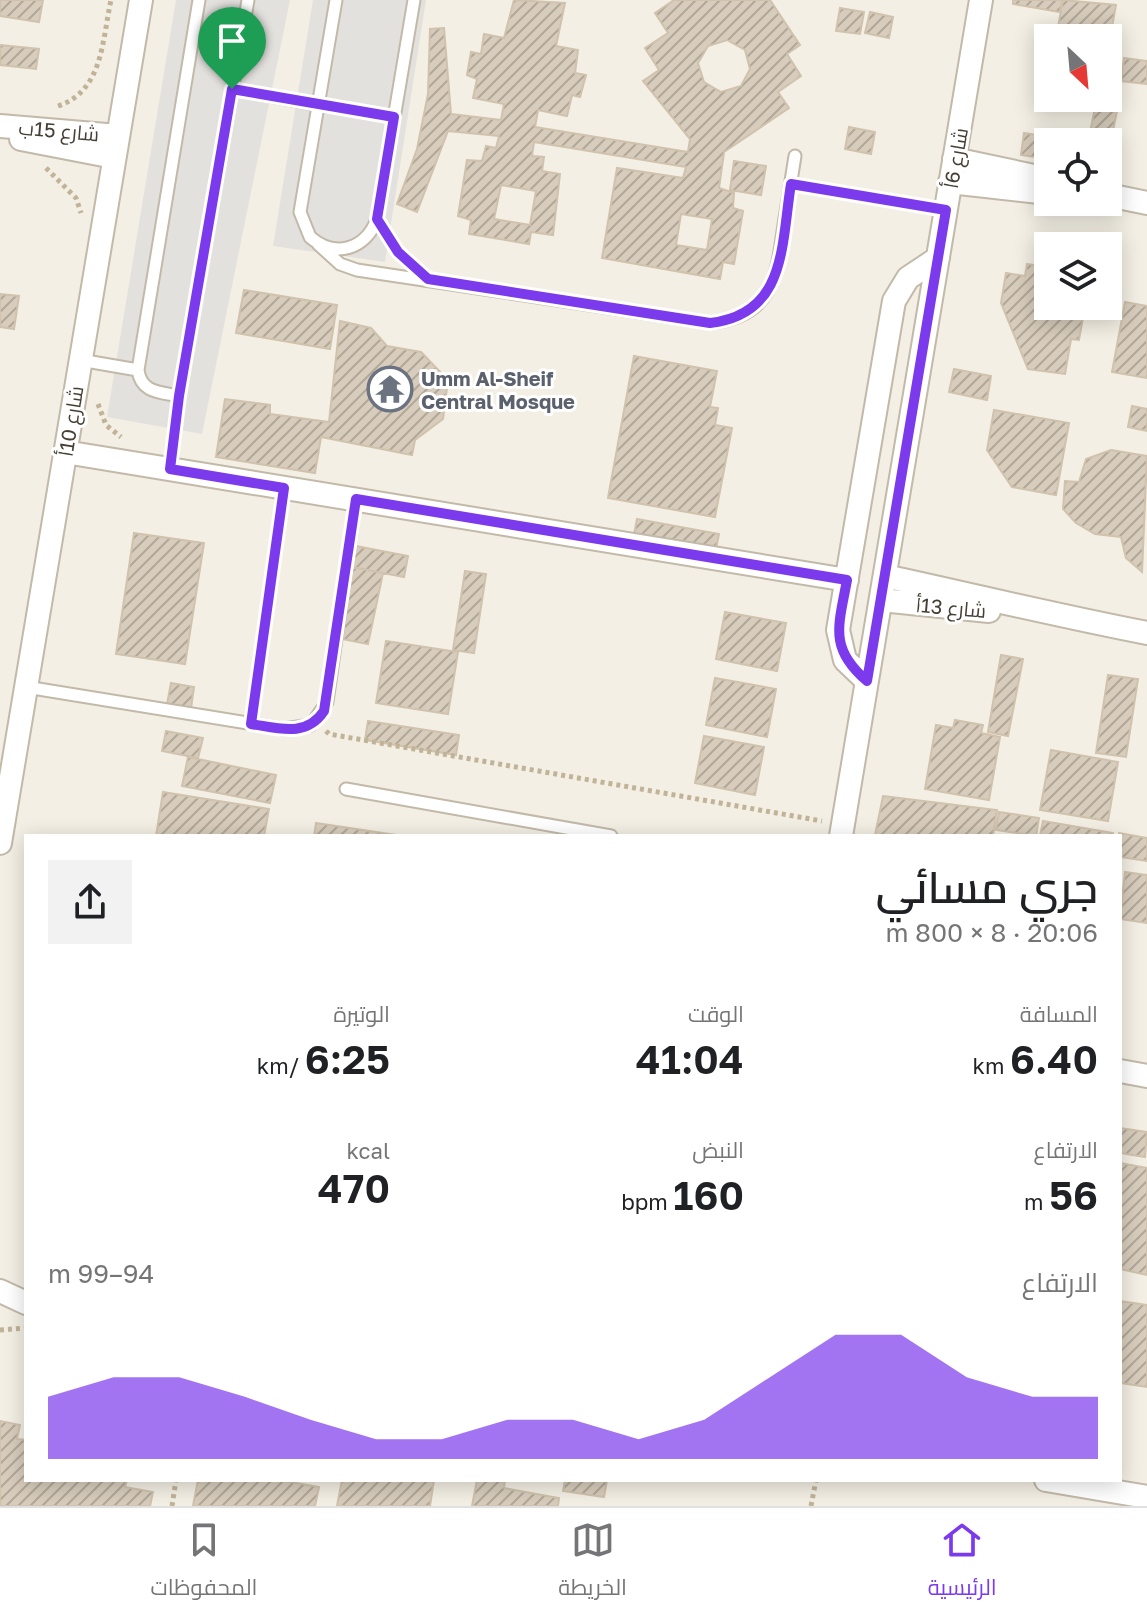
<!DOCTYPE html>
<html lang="ar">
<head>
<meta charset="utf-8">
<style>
	:root { --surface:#fff; --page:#f2f2f2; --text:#202124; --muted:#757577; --line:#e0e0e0; --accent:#7c3aed }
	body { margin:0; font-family:"Golos Text",Cairo,sans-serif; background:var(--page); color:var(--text); direction:rtl; height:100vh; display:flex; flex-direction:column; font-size:30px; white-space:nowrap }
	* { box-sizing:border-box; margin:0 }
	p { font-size:26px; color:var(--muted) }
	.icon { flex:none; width:44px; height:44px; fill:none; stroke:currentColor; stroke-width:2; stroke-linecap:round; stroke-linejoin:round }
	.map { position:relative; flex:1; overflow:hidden; direction:ltr }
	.side { position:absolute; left:24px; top:834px; width:1098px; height:648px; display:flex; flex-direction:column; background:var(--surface); border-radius:0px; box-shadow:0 4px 20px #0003; direction:rtl }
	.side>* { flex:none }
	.needle { width:52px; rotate:154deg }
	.controls { position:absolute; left:1034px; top:24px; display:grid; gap:16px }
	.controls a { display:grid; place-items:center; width:88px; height:88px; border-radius:0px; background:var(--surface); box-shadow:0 4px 20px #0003; font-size:40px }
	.pin { position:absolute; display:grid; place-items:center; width:68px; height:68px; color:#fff; margin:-82px -34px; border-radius:50% 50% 50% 0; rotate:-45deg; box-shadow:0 0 8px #0007 }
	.pin .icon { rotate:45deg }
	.round { display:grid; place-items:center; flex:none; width:84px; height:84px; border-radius:0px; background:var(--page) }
	.head { display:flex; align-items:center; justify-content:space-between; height:136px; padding:0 24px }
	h1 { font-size:44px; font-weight:600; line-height:60px }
	.figures { display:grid; grid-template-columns:repeat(3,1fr); gap:12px; height:136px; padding:8px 24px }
	.figures div { display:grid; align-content:center }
	.figures b { font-size:40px; font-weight:600 }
	.figures small { font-size:22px; font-weight:400 }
	.figures p { font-size:22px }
	.chart { height:224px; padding:16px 24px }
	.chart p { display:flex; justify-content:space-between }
	.chart svg { width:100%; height:144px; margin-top:8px; fill:var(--accent); opacity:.7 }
	.dock { display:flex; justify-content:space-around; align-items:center; height:112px; border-top:2px solid var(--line); background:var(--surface); font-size:22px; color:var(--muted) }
	.dock a { display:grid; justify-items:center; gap:4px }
	.dock .current { color:var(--accent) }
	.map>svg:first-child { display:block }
	.parking { fill:#e3e1dd }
	.building { fill:url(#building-hatch); stroke:#d0c2ac; stroke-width:2; fill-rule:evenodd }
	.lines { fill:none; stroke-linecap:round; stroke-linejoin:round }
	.lane-casing { stroke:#c2b9a9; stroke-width:15 }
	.street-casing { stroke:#c2b9a9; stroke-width:26 }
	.path { stroke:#c1b397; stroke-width:5; stroke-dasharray:4 4; stroke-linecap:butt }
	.lane { stroke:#fff; stroke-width:11 }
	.street { stroke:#fff; stroke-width:22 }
	.route-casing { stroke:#fff; stroke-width:16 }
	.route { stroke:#7c3aed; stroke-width:10 }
	.labels { text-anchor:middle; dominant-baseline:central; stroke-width:6; stroke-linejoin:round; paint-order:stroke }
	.street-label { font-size:20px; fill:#453f34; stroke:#fff }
	.worship-label { font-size:20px; font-weight:bold; fill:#5b616d; stroke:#fff; text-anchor:start }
</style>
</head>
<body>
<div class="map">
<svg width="1147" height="1506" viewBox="0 0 1147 1506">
	<defs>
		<pattern id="building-hatch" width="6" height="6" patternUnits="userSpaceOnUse" patternTransform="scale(2)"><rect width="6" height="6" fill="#d8cdbc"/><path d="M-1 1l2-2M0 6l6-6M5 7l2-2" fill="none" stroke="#b1a89a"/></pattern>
	</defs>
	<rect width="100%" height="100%" fill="#f3efe4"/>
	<path class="parking" d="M176,0H290L202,434L107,417Z
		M313,0H426L385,262L273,246Z"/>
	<path class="building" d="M0,0H43L39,22L0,16Z
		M514,0L565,3L556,46L578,50L575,73L586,75L580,97L572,95L567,116L538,110L535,127L688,152L690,139L643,81L659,70L645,48L668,33L655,13L674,0H770L800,45L787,54L801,76L778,92L789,108L724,152L719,188L734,193L733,208L743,211L734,264L723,262L720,279L602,258L617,168L683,178L686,167L534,142L532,156L544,157L542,171L560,174L553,235L531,232L529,244L469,234L471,220L458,216L467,160L482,161L486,146L496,148L499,136L448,131L417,212L397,204L417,149L428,94L430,29L444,28L451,114L501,120L504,104L473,98L477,79L467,75L471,52L481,54L484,34L504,38ZM727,40L745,50L750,69L741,86L721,92L704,82L698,63L708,46ZM501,185L536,191L530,225L494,219ZM681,214L712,219L707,250L676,245Z
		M1013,0H1062L1060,12L1013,4Z
		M1063,0L1116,5L1108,49V38H1056Z
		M840,8L864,12L860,34L836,31Z
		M870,12L893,17L889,38L865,33Z
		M0,45L39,49L36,69L0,65Z
		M1124,58L1147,61V84L1121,81Z
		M1108,88L1121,91L1108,156V142H1088L1097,98H1108Z
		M849,127L875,132L871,154L845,149Z
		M1024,133L1070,140V142H1048V159L1021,155Z
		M734,161L766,166L761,195L730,190Z
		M1027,264L1048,267V306H1085L1079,340L1071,339L1065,374L1028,369L1001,303L1006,273L1025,276Z
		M244,290L337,305L330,349L236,333Z
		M0,294L19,296L14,329L0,327Z
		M1125,302L1147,306V378L1112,372Z
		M340,321L371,328L387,346L421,352L448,380L443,419L415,440L412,455L321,437L315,473L216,457L225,399L270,405V414L329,422Z
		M634,356L717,371L710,407L718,408L715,425L732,428L715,517L608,498Z
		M954,369L991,376L987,400L949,392Z
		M1132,406L1147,409V431L1128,427Z
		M994,410L1069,423L1056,495L1012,487L987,450Z
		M1111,450L1147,456L1142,572L1126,558L1121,537L1095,534L1076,523L1063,509L1065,481L1079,482L1086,459Z
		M637,519L719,534L715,554L633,540Z
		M134,533L204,543L185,664L116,654Z
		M356,546L408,556L404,577L352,567Z
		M352,567L383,573L368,644L337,638Z
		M465,571L486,574L474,653L453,650Z
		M725,612L786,623L777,671L716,659Z
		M386,641L458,652L448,714L376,703Z
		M1001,655L1023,659L1008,736L988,732Z
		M1108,675L1138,679L1126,757L1096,753Z
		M715,678L776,689L767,737L706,725Z
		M171,683L194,687L191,708L167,704Z
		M955,720L983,725L981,733L1000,737L989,800L925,789L936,725L953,728Z
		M368,721L459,735L456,755L365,740Z
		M166,731L203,738L198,758L162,751Z
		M704,736L764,747L755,795L695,783Z
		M1051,750L1118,762L1108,821L1040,810Z
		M188,757L276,775L270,803L182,786Z
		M163,792L269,809L264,836H156Z
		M883,796L997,810L993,836L875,835Z
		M999,812L1039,818L1036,836L996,830Z
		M1043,821L1113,833L1112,836H1040Z
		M316,823L403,836H314Z
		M1119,833L1147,838V861L1120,857Z
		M1125,872L1147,875V923L1120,919Z
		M1120,1128L1147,1132L1145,1157L1120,1153Z
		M1120,1163L1147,1168V1275L1120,1269Z
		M1120,1301L1147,1305V1387L1120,1383Z
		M0,1421L20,1425L17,1439L26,1440V1480H127L125,1487L153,1492L150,1506H0Z
		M198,1480H279L319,1487L315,1506H193Z
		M342,1480H434L430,1506H337Z
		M477,1480H505L504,1488L559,1498L558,1506H472Z
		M565,1480H607L604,1497L563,1491Z"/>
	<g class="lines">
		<g class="lane-casing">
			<path id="lane" d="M336,0L300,212L310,237C335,259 366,249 377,219L414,0
				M232,89L318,105
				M791,184L946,210
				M377,219L398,252L427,279
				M318,244L340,264L357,270L710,323C769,317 776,282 783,231C787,206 791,181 795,156
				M80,360L138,370
				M179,396C160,392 141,393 138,370L199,0
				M170,469L179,396L248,0
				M26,687L284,729L311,725L327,702L356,499
				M251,724L284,488
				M346,789L611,836"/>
		</g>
		<g class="street-casing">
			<path id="street" d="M0,126L118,136
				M21,139L114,157
				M954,159L1048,179
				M950,182L1048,193
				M1108,195L1147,203
				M65,452L847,580
				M885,576C972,595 1059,616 1147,633
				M881,600L989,611
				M867,681L845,660L838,630L894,301L908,278L938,258
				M841,836L981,0
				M0,843L141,0
				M1120,1071L1147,1076
				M0,1291L26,1303
				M1046,1480L1147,1497"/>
		</g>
		<path class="path" d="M58,106C103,91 102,41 111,0
			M335,108L377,114
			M46,168L76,198L81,213
			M98,404L106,425L121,437
			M326,731L329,734L822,821
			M0,1330L26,1328
			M172,1506L176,1480
			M811,1506L816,1480"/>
		<use href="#lane" class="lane"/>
		<use href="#street" class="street"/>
	</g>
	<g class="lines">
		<g class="route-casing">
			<path id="route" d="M232,89L394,117L377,219L398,252L428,279L710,323C787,314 781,245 791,184L946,210L867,681C828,648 839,625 847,580L356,499L324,711C306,738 278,728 251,724L284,488L170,469L179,396Z"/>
		</g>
		<use href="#route" class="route"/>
	</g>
	<defs>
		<g id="temple-ring" transform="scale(2.3)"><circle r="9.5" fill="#fff" stroke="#6b7280" stroke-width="1.5"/><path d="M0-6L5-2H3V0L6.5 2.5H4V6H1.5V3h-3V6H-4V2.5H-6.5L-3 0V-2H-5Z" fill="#6b7280"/></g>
	</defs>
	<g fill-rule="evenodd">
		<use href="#temple-ring" x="390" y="389"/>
	</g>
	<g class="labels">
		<g class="street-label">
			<text transform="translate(59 130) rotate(5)">شارع 15ب</text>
			<text transform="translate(955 158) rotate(-80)">شارع 6أ</text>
			<text transform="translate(70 421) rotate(-81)">شارع 10أ</text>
			<text transform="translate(951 607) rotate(5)">شارع 13أ</text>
		</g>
		<g class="worship-label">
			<text x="421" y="378">Umm Al-Sheif<tspan x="421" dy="23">Central Mosque</tspan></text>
		</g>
	</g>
</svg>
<div class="controls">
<a><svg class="needle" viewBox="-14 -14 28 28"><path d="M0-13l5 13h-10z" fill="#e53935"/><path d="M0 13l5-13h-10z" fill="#757577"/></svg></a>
<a><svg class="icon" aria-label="locate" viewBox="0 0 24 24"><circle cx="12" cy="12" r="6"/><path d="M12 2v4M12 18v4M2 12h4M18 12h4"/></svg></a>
<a><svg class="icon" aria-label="layers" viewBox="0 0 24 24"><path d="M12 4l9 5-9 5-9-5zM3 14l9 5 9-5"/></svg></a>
</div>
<div class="pin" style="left:232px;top:89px;background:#1e9e55"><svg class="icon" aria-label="arrive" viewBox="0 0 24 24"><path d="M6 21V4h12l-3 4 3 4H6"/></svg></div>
<section class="side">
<div class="head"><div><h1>جري مسائي</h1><p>20:06 · 8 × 800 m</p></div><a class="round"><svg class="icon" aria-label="share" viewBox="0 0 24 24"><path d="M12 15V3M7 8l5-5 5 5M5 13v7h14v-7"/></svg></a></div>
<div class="figures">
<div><p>المسافة</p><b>6.40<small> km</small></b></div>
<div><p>الوقت</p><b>41:04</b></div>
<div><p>الوتيرة</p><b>6:25<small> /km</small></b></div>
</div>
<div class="figures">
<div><p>الارتفاع</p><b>56<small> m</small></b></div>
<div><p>النبض</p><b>160<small> bpm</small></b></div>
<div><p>kcal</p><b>470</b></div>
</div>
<div class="chart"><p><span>الارتفاع</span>94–99 m</p>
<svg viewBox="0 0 160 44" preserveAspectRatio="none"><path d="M0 44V25L10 19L20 19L30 25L40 32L50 38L60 38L70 32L80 32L90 38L100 32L110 19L120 6L130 6L140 19L150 25L160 25V44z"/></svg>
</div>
</section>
</div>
<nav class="dock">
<a class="current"><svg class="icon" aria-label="home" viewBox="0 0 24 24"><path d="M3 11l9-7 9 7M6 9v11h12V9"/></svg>الرئيسية</a>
<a><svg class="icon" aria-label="map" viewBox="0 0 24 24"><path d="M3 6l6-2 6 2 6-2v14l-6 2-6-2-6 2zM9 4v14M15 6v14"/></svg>الخريطة</a>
<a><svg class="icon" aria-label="saved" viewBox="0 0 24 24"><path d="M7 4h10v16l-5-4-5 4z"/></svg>المحفوظات</a>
</nav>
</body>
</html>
